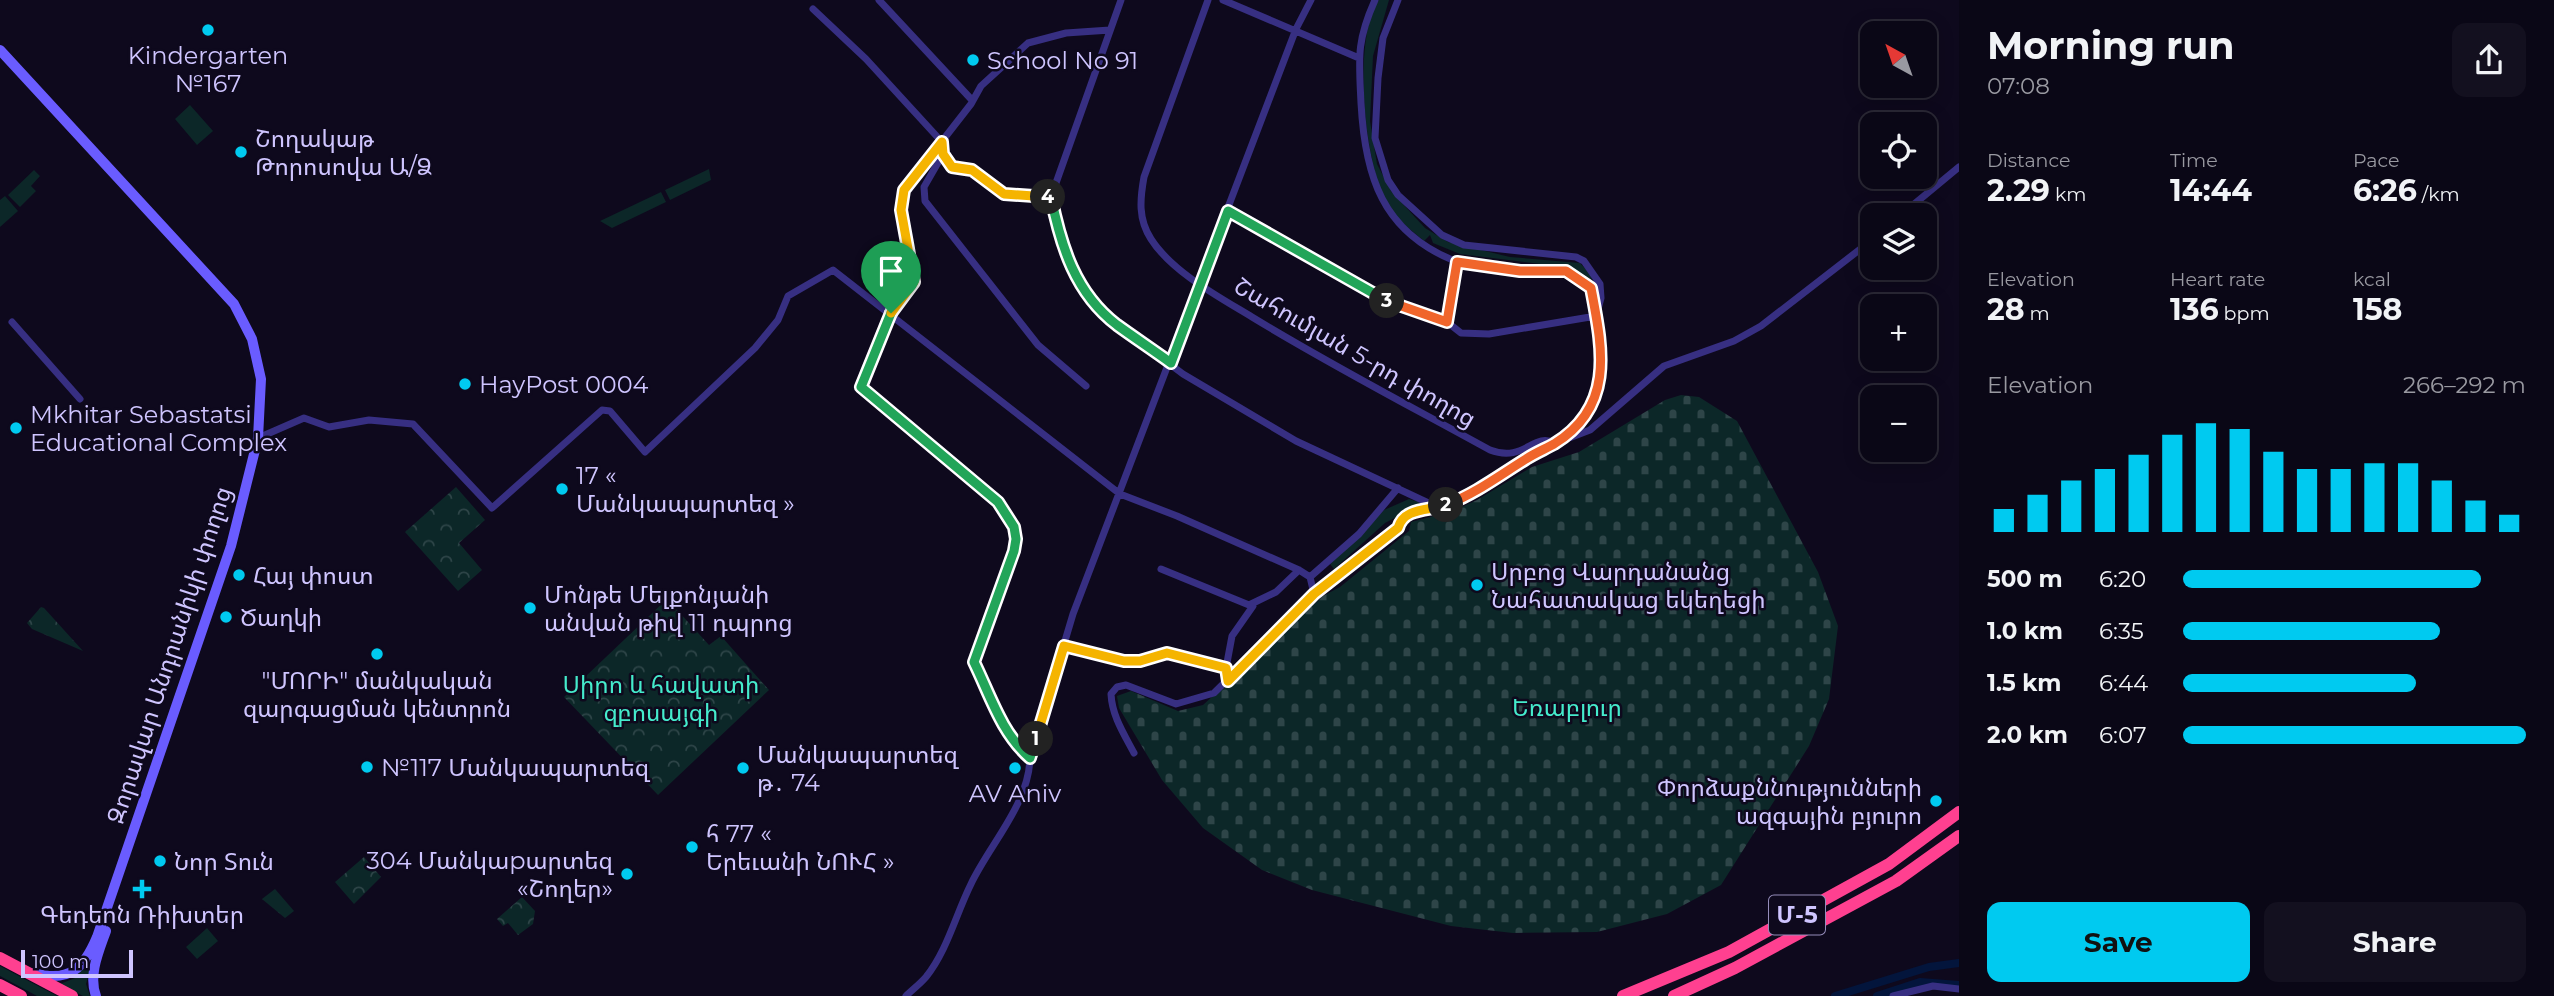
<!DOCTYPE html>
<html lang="en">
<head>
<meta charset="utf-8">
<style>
	:root { --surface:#0a0716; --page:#13101f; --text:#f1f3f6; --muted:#9999a1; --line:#2a2835; --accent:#00caf0 }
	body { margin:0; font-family:Montserrat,"Noto Sans Armenian",sans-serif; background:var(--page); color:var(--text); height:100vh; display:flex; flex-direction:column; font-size:26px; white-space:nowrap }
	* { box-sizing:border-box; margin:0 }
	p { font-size:23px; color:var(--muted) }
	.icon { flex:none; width:38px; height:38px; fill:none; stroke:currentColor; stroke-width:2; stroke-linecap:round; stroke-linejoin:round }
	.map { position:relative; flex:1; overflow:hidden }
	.side { display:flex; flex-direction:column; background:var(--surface); width:595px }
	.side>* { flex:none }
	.needle { width:46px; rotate:320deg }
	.buttons { position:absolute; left:1860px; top:21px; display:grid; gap:14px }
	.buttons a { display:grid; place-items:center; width:77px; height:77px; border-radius:14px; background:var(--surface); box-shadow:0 4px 18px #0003,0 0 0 2px var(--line); font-size:35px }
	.scale { position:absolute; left:21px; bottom:18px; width:112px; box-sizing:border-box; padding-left:7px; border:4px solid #cfc5ff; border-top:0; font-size:19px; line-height:24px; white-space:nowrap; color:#cfc5ff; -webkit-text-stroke:5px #0e091d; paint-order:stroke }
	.pin { position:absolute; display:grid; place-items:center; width:60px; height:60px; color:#fff; margin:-72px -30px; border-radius:50% 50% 50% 0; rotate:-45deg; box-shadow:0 0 7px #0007 }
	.pin .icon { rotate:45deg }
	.km { position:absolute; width:35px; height:35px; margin:-18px; border-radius:50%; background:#222; color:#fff; font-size:19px; line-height:35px; text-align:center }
	.round { display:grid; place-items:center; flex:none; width:74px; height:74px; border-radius:14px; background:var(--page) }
	.overview { display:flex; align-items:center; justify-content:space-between; height:119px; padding:0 28px }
	h1 { font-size:38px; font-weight:700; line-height:52px }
	.metrics { display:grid; grid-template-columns:repeat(3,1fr); gap:10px; height:119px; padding:7px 28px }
	.metrics div { display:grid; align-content:center }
	.metrics b { font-size:30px; font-weight:700 }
	.metrics small { font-size:19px; font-weight:400 }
	.metrics p { font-size:19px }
	.chart { height:196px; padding:14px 28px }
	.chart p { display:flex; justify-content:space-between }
	.chart svg { width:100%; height:126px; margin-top:7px; stroke:var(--accent); stroke-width:6 }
	.cta { display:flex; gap:14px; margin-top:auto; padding:14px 28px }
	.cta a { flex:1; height:80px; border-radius:14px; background:var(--accent); color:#111; font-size:28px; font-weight:700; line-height:80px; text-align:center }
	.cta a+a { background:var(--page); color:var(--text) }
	ul { padding:0 28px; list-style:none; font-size:23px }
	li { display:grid; grid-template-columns:112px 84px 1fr; align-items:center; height:52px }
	li i { height:18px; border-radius:9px; background:var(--accent) }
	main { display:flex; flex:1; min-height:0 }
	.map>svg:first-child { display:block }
	.grass { fill:#0c2728 }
	.forest { fill:url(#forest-firs) }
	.cemetery { fill:url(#cemetery-stones) }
	.park { fill:url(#park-crowns) }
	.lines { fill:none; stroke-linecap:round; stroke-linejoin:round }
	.canal { stroke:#03153c; stroke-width:8 }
	.street { stroke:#372f82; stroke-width:7 }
	.secondary { stroke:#6a5cff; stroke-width:10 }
	.highway { stroke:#ff4090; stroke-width:12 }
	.split-1-casing { stroke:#fff; stroke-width:14 }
	.split-2-casing { stroke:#fff; stroke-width:14 }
	.split-3-casing { stroke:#fff; stroke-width:14 }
	.split-4-casing { stroke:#fff; stroke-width:14 }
	.split-5-casing { stroke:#fff; stroke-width:14 }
	.split-1 { stroke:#22a559; stroke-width:9 }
	.split-2 { stroke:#f5b400; stroke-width:9 }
	.split-3 { stroke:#f0652b; stroke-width:9 }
	.split-4 { stroke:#22a559; stroke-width:9 }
	.split-5 { stroke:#f5b400; stroke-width:9 }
	.poi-dot { fill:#00caf0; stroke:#0e091d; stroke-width:2.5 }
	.labels { text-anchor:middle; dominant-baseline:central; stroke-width:5; stroke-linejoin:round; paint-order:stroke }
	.shield { fill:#0e091d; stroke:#958dbb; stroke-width:2 }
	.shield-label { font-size:23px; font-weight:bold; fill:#cfc5ff }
	.poi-label { font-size:24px; fill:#cfc5ff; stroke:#0e091d; text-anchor:start }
	.street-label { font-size:24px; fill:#cfc5ff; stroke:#0e091d }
	.park-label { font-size:24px; fill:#45ebcc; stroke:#0e091d }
</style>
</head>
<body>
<main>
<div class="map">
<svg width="1959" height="996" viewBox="0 0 1959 996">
	<defs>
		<pattern id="forest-firs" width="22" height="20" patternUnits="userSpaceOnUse" patternTransform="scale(1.75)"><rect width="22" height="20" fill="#0c2728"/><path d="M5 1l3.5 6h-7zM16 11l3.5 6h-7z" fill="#2e4548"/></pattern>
		<pattern id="cemetery-stones" width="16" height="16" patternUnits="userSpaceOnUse" patternTransform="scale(1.75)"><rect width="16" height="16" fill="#0c2728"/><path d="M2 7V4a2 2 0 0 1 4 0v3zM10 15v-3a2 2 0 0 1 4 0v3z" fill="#2e4548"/></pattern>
		<pattern id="park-crowns" width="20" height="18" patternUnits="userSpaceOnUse" patternTransform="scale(1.75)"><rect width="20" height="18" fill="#0c2728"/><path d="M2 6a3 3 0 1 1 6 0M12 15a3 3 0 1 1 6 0" fill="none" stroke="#2e4548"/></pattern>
	</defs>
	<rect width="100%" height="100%" fill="#0e091d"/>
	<path class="grass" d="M1379,0H1389L1373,56L1370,121L1377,164L1391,191L1425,228L1448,242L1510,257L1580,263L1590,274L1597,294L1586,279L1565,267L1460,254L1433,243L1430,235L1424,241C1410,229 1396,219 1387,203C1364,164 1352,37 1379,0Z
		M190,105L213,131L197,145L175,119Z
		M709,169L711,180L670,200L665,190Z
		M34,170L40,176L31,186L36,191L20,207L8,195Z
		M661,192L666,202L612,228L600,221Z
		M5,196L18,211L0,227V200Z
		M1409,499L1419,502L1418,506L1385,523L1334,569L1330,564L1384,510Z
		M207,928L218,941L197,959L186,947Z
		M86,964L91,967L86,984L90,996H83L60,984L75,978Z
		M0,966L57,996H37L0,976Z"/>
	<path class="forest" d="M275,889L294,911L285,918L262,899Z"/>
	<path class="cemetery" d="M1681,395L1699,397L1737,421L1818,572L1838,626L1829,699L1809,746L1721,885L1667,914L1597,932L1513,933L1451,926L1312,890L1262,870L1203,828L1162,780L1119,708L1117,696L1131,691L1178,711L1203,705L1323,596L1340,587L1409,531L1411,522L1453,511L1477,500L1532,467L1579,452L1665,400Z"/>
	<path class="park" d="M456,487L485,520L459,543L482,570L458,591L405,532Z
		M667,599L709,645L721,636L769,690L658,795L564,697Z
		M41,607L44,608L83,651L32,629L27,623Z
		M364,857L381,877L354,904L335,882Z
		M522,897L535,911L533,924L518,935L508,923L503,926L497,919Z"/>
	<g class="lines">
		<path class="canal" d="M1835,996L1929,967L1959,963
			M1877,996L1920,982L1959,985"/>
		<path class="street" d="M879,0L971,99
			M1121,0L1051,197L1057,228L1077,283L1116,324L1183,374L1296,441L1437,507
			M1208,0L1144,177C1140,199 1138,219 1151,239C1172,272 1219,297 1252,317C1329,364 1410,406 1490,450C1524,463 1534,432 1554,443L1577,425L1591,407L1597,393L1601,368V336L1596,316L1601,298L1600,284L1584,261L1576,257L1464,245L1442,235L1398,195L1388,180L1375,138L1378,78L1383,38L1398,0
			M1223,0L1359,58
			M813,9L866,59L942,142L943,154L952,167L972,170L1004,194L1051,197
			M943,154L924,187L925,201L1038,345L1086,386
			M1228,211L1372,293L1447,322L1461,333L1489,334L1596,316C1592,297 1590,281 1571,272C1558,267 1538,270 1524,270C1504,271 1473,268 1455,261C1382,232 1365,176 1361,103C1359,59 1356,42 1375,0
			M1901,215L1959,167
			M12,322L80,399
			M1447,322L1457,262
			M258,438L304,418L329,427L369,420L413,424L492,508L602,410L610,411L645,452L755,348L778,320L788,296L833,270L1120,494L1177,516L1299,570L1310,577L1314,594
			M1161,569L1249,605L1276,592L1299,570
			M1310,577L1359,534L1398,488
			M1064,646L1124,661H1140L1167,654L1226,668L1228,681
			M1226,668L1232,636L1253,606
			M1134,753C1124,734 1112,716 1111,694L1117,687L1126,685L1176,704L1214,693L1314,594L1398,528L1401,519L1415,511L1458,500L1543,448L1590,430L1664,366L1734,341L1761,326L1872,240
			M1030,758L1004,730L974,662L1014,551L1016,539L1014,527L998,502L861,387L891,313L914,282L901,210L904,190L971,104L981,86L1028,43L1066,33L1110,30
			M906,996C912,990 920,984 926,977C947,951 956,914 971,884C990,844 1029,804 1030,758L1073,614L1296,29L1311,0
			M1893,996L1933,986L1959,989"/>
		<path class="secondary" d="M0,50L234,304L252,339L261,379L258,438L231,546L97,937C84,968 70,983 34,973
			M96,996C88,975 99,951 106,931"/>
		<path class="highway" d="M0,958L72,996
			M0,985L21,996
			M1623,996L1729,952L1889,864L1959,812
			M1674,996L1735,968L1896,881L1959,836"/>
	</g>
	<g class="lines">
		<g class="split-1-casing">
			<path id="split-1" d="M891,313L861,387L998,502L1014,527L1016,539L1014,551L974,662C991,697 1001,732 1030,758L1036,739"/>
		</g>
		<g class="split-2-casing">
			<path id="split-2" d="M1036,739L1064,646L1124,661H1140L1167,653L1226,668L1228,681L1314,594L1398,528C1404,507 1429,511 1446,505"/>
		</g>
		<g class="split-3-casing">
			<path id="split-3" d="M1387,301L1447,322L1457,262L1520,271H1566L1591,288C1602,347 1616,406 1554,444C1545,449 1535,453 1526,459C1500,475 1475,494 1446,505"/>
		</g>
		<g class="split-4-casing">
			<path id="split-4" d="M1048,197H1051C1061,246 1075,293 1117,325C1135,338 1153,350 1171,363L1228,211L1387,301"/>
		</g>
		<g class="split-5-casing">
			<path id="split-5" d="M891,313L914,282L901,210L904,190L942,142L943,154L952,167L972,170L1004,194L1048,197"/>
		</g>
		<use href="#split-1" class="split-1"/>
		<use href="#split-2" class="split-2"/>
		<use href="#split-3" class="split-3"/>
		<use href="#split-4" class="split-4"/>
		<use href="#split-5" class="split-5"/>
	</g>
	<g class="poi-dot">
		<circle cx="208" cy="30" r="7"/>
		<circle cx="973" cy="60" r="7"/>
		<circle cx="241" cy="152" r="7"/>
		<circle cx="465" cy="384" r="7"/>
		<circle cx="16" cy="428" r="7"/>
		<circle cx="562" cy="489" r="7"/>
		<circle cx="239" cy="575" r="7"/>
		<circle cx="1477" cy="585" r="7"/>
		<circle cx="530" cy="608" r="7"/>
		<circle cx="226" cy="617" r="7"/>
		<circle cx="377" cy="654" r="7"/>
		<circle cx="367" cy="767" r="7"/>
		<circle cx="743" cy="768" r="7"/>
		<circle cx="1015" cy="768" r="7"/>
		<circle cx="1936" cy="801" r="7"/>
		<circle cx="692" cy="847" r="7"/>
		<circle cx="160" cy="861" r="7"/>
		<circle cx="627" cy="874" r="7"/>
		<path d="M138.5 878.5h7v7h7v7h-7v7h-7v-7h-7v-7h7z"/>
	</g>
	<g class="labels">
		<rect class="shield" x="1769" y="895.5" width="56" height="39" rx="5"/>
		<g class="shield-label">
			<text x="1797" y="915">Մ-5</text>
		</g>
		<g class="poi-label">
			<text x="208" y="55" text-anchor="middle">Kindergarten<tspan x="208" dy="28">№167</tspan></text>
			<text x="987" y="60">School No 91</text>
			<text x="255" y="138">Շողակաթ<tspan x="255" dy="28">Թորոսովա Ա/Ձ</tspan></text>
			<text x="479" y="384">HayPost 0004</text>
			<text x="30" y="414">Mkhitar Sebastatsi<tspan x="30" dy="28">Educational Complex</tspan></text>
			<text x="576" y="475">17 «<tspan x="576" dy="28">Մանկապարտեզ »</tspan></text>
			<text x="1491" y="571">Սրբոց Վարդանանց<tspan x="1491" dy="28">Նահատակաց եկեղեցի</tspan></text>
			<text x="253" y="575">Հայ փոստ</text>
			<text x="544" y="594">Մոնթե Մելքոնյանի<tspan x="544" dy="28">անվան թիվ 11 դպրոց</tspan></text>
			<text x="240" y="617">Ծաղկի</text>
			<text x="377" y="680" text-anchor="middle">"ՄՈՐԻ" մանկական<tspan x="377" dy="28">զարգացման կենտրոն</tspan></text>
			<text x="757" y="754">Մանկապարտեզ<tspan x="757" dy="28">թ․ 74</tspan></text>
			<text x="381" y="767">№117 Մանկապարտեզ</text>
			<text x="1922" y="787" text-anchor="end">Փորձաքննությունների<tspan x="1922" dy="28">ազգային բյուրո</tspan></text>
			<text x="1015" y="793" text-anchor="middle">AV Aniv</text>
			<text x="706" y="833">հ 77 «<tspan x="706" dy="28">Երեւանի ՆՈՒՀ »</tspan></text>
			<text x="613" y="860" text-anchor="end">304 Մանկաpարտեզ<tspan x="613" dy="28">«Շողեր»</tspan></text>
			<text x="174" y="861">Նոր Տուն</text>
			<text x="142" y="914" text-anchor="middle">Գեդեոն Ռիխտեր</text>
		</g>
		<g class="street-label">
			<text transform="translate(1355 352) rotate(30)">Շահումյան 5-րդ փողոց</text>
			<text transform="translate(169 655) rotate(-72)">Զորավար Անդրանիկի փողոց</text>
		</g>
		<g class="park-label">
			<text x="661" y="684">Սիրո և հավատի<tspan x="661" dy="28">զբոսայգի</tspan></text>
			<text x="1567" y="707">Եռաբլուր</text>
		</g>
	</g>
</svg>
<div class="buttons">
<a><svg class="needle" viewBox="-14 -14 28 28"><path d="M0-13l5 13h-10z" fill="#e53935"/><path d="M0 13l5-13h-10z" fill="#9999a1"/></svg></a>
<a><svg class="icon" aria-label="locate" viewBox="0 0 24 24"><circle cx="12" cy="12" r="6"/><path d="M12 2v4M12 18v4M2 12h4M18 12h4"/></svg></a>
<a><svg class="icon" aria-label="layers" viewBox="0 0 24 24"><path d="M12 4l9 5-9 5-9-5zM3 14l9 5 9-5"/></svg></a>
<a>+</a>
<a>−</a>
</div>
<div class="scale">100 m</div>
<div class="pin" style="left:891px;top:313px;background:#1e9e55"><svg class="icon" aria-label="arrive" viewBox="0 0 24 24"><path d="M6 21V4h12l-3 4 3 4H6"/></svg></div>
<b class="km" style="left:1036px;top:739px">1</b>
<b class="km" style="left:1446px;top:505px">2</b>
<b class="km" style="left:1387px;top:301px">3</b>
<b class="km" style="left:1048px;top:197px">4</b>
</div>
<section class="side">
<div class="overview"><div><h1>Morning run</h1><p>07:08</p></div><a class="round"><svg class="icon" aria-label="share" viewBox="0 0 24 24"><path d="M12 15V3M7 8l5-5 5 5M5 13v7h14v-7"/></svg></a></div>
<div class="metrics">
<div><p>Distance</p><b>2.29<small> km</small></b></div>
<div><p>Time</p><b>14:44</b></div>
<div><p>Pace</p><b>6:26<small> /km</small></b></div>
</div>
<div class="metrics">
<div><p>Elevation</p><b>28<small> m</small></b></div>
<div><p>Heart rate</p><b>136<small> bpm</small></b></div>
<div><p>kcal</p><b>158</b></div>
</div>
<div class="chart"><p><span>Elevation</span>266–292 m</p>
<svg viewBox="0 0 160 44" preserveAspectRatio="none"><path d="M5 44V36M15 44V31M25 44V26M35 44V22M45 44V17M55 44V10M65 44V6M75 44V8M85 44V16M95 44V22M105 44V22M115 44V20M125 44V20M135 44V26M145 44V33M155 44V38"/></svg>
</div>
<ul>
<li><b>500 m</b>6:20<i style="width:87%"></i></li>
<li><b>1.0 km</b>6:35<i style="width:75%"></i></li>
<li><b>1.5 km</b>6:44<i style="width:68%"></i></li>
<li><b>2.0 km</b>6:07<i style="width:100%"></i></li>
</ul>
<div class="cta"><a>Save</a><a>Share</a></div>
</section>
</main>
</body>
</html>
